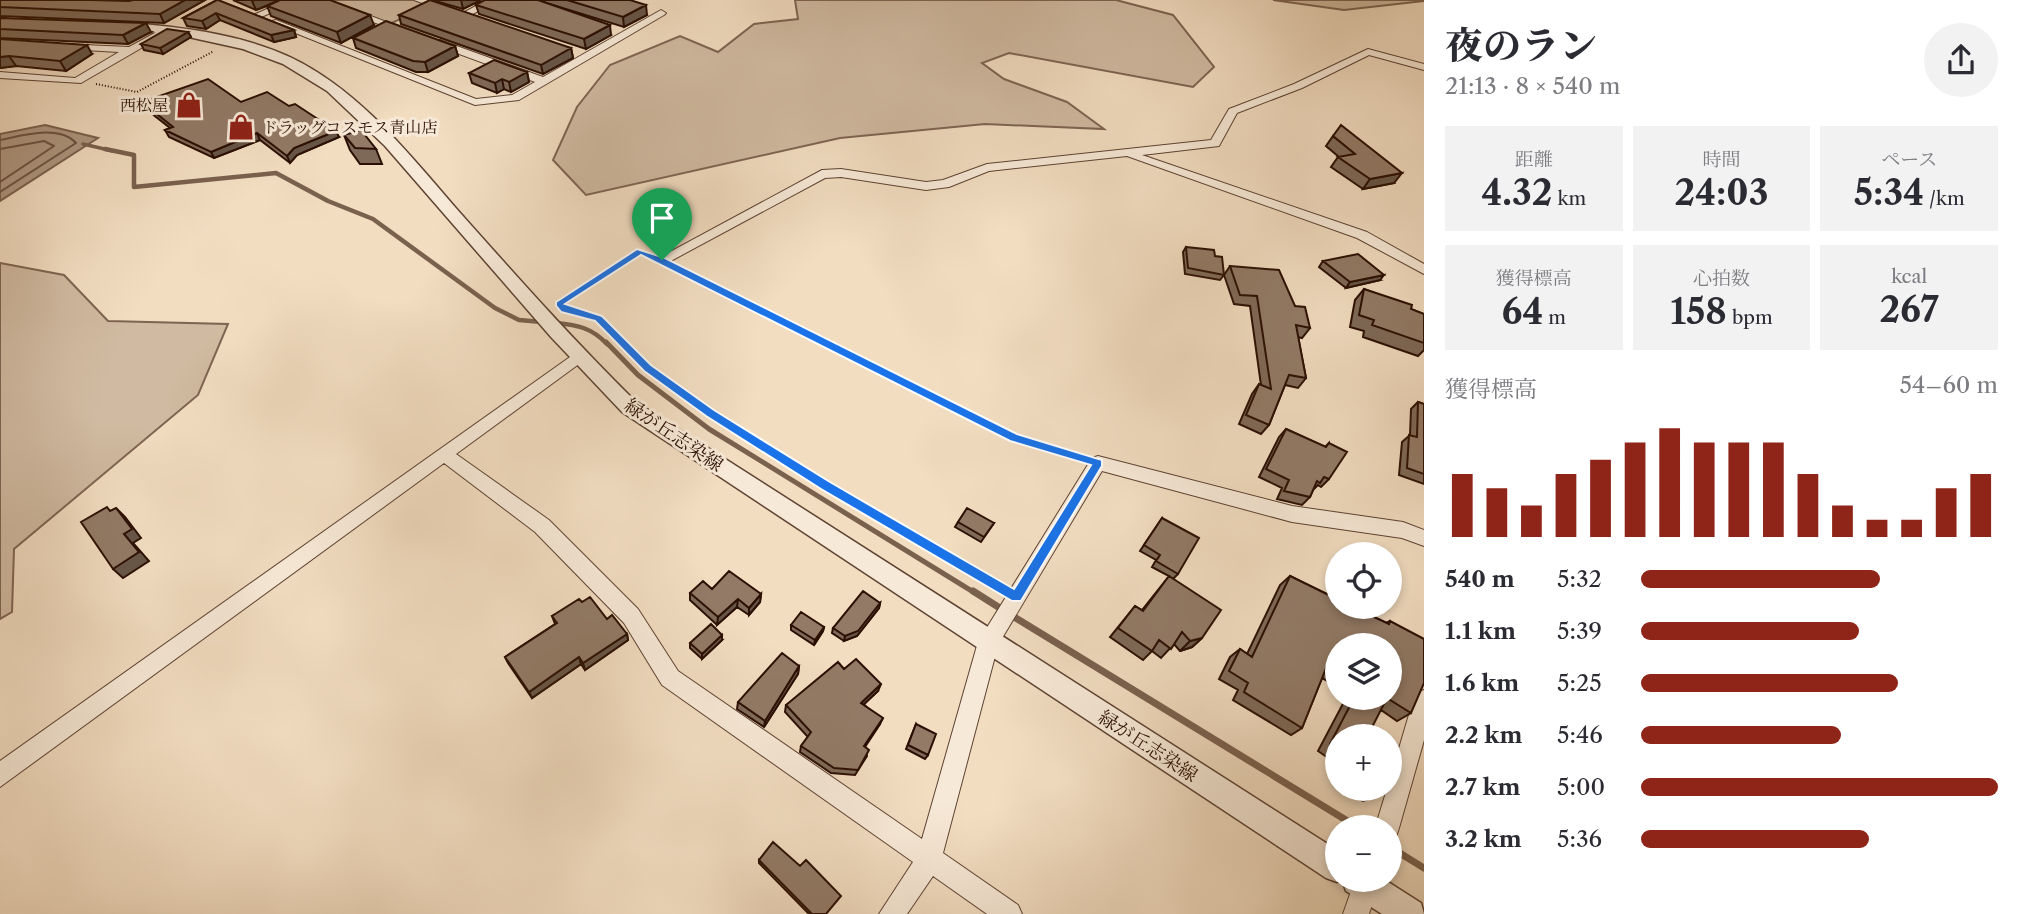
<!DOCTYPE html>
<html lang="ja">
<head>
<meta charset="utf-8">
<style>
	:root { --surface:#fff; --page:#f2f2f3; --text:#2b2b33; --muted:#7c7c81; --accent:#8f2418 }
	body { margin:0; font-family:"Libre Caslon Text","Noto Serif JP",serif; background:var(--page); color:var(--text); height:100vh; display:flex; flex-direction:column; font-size:26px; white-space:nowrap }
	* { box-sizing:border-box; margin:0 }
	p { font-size:23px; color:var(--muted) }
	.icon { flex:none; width:38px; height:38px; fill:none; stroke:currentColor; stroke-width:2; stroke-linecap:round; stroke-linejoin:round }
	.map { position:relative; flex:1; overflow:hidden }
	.side { display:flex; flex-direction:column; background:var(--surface); width:595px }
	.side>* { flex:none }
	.controls { position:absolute; left:1325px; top:542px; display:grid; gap:14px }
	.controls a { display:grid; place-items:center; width:77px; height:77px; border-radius:50%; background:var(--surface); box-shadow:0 4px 10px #0003; font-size:35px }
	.pin { position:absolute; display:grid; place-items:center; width:60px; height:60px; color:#fff; margin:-72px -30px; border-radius:50% 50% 50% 0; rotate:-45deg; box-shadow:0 0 7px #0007 }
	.pin .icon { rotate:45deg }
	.round { display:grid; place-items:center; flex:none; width:74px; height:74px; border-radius:37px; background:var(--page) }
	.head { display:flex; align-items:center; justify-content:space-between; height:119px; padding:0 21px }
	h1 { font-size:38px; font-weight:800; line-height:52px }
	.metrics { display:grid; grid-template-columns:repeat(3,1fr); gap:10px; height:119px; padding:7px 21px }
	.metrics div { display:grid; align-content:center; border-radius:0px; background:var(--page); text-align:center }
	.metrics b { font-size:35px; font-weight:800 }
	.metrics small { font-size:19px; font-weight:400 }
	.metrics p { font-size:19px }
	.chart { height:196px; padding:14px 21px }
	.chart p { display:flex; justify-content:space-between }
	.chart svg { width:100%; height:126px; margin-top:7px; stroke:var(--accent); stroke-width:6 }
	ul { padding:0 21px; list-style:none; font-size:23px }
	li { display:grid; grid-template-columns:112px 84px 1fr; align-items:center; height:52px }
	li i { height:18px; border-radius:9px; background:var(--accent) }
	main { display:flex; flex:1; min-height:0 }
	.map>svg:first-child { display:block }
	.green { fill:#d0baa1; stroke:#7e6452; stroke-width:2 }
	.water { fill:#ae9780; stroke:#7a614e; stroke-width:2 }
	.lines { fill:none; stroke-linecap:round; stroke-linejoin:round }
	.shore { stroke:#6c5342; stroke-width:2 }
	.stream-far3 { stroke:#7a614e; stroke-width:3.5 }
	.stream-far2 { stroke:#7a614e; stroke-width:4.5 }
	.stream-far1 { stroke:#7a614e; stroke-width:5 }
	.stream { stroke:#7a614e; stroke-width:7 }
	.minor-casing { stroke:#5d4232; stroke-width:2 }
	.tertiary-casing { stroke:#5d4232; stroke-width:3 }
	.path-far2 { stroke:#2b0f03; stroke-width:2; stroke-dasharray:1 2; stroke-linecap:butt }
	.path-far1 { stroke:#2b0f03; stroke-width:2.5; stroke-dasharray:2 2.5; stroke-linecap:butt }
	.path { stroke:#2b0f03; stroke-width:3.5; stroke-dasharray:2 3.5; stroke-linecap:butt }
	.minor { fill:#f7e9d7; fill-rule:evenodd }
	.tertiary { fill:#f7e9d7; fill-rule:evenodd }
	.wall { fill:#7e6958; stroke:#2b0f03; stroke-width:2 }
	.shaded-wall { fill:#665547; stroke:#2b0f03; stroke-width:2 }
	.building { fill:#927a66; stroke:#2b0f03; stroke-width:2 }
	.route { fill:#1a73e8; stroke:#fff; stroke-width:2; fill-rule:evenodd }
	.labels { text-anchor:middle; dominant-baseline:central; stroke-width:6; stroke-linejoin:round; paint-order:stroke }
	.far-poi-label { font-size:16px; fill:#2b0f03; stroke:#f7e9d7; text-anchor:end }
	.street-label { font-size:19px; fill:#2b0f03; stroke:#f7e9d7 }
</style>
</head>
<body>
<main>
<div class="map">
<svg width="1424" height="914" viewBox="0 0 1424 914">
	<rect width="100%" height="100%" fill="#f2ddc1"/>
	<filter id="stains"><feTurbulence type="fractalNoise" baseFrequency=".00286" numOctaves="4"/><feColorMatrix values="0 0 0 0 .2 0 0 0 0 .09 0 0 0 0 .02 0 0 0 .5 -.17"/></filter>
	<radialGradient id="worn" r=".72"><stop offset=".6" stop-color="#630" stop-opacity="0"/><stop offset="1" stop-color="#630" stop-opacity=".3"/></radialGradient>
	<path class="green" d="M319,0H419L431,4L388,25Z
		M795,0H1116L1173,15L1214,67L1193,87L1009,53L982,63L1004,79L1067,102L1104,129L985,124L840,138L586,195L553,160L577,107L610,65L680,36L718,52L754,24L798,19Z
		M1273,0H1424V1L1344,10Z
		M0,263L64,275L108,321L228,324L198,395L14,549L12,612L0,619Z"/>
	<path class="water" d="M45,125L98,138L0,201V134Z"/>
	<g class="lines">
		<path class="shore" d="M0,140C21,136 59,124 76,143L0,192
			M0,149L44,141L54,146L0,182"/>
		<path class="stream-far3" d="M83,144L113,151"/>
		<path class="stream-far2" d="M105,149L134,155V187L276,173L328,201L373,219L495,308L519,320L542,322
			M556,323C578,325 592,328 607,344"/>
		<path class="stream-far1" d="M606,342L638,375L709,429L975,593"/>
		<path class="stream" d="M973,591L1003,610
			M1011,615L1359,828
			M1390,847L1424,868"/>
		<g class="minor-casing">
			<path id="minor" d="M287,0H300L259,18L251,16Z
				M314,0H328L408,30L400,32Z
				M414,0H428L452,9L447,12Z
				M487,0H499L467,17L459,15Z
				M661,10L666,13L664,15L519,100L475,105L268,22L276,20L476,99L512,95L535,82L432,44V40H440L543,77Z
				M166,27L169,28V32L81,83L0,78V72L75,78L119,52L66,49L62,48V44L129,47Z
				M1368,49L1424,64V70L1369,55L1302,88L1237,113L1219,146L1142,155L1367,232L1424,264V274L1357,238L1127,156L989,171L949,187L926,190L841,177L825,178L667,263H657L655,260L822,170L841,169L926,182L943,180L987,164L1211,140L1229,109L1294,84Z
				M577,352L583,353L585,357L583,361L456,454L549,520L638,609L678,671L922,839L978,642L1092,458L1098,456L1292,506L1403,522L1424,530V546L1402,538L1292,522L1102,471L998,645L943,853L1018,905L1022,914H987L933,876L907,914H879L913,862L662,685L624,623L535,532L444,463L0,787V761Z
				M1424,690V740L1399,828L1396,837L1390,839V828H1375L1387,789H1390V779L1413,701L1416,693Z
				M1355,880H1380L1369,914H1343Z"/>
		</g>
		<g class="tertiary-casing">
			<path id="tertiary" d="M121,22C179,27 239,33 292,58C362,92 412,158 462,215C519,279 575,342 636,402L1337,850V880H1341L1337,882L1326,878L622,412L551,337L385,146L327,91L283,64L243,49L184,36L117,28V24Z
				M1342,880H1385L1421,903L1424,914H1382L1346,891Z"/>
		</g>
		<path class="path-far2" d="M96,84L137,92L214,51"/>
		<path class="path-far1" d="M677,268L827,344
			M623,344L598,319L565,310L559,304L640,251L651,256"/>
		<path class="path" d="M621,342C665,385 716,417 768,450C845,498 923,544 1002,590
			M824,342L1014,438L1081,458"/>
		<use href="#minor" class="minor"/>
		<use href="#tertiary" class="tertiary"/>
	</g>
	<path class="wall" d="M0,0L129,1L133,0H205L164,23L0,16Z
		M217,0L294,30L296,37L274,42L220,20L206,29L187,26L183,18Z
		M233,0H330L374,25L341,43L271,16L267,6L256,10Z
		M432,0H481L463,9Z
		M485,0H630L647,15L624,27L543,2L611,35L586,49L479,14L476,5Z
		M399,15L571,48L573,58L543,74L401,24Z
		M0,18L151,32L128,44L0,38Z
		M188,32L191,37L163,54L144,50L141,44Z
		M353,38L455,46L458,56L428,72H416L356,48Z
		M0,39L92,54L66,71L16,66L0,68Z
		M527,72L529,82L511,92L504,89L497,93L472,83L469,73Z
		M142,102H241L339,137L297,155L290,163L260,140L214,158L169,137L165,130L170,128L146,109Z
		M344,135L376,149L382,164H360L350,150Z
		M1333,136L1394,183L1363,189L1331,167L1338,157H1339L1326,146Z
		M1186,247L1224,275L1220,280L1185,274L1183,252Z
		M1323,261L1380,280L1346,288L1319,267Z
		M1230,266L1295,306L1310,328L1302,338L1298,337L1306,378L1298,388L1285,385L1269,425L1261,434L1239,424L1252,394L1259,384L1261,385L1250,306L1234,304L1224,275Z
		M1364,289L1411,309L1424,314V350L1418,356L1363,337L1364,331L1350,327L1355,300Z
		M1418,402L1424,404V484L1399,475L1402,442L1410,435L1411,409Z
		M1286,429L1325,447L1329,443V479L1321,487L1318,485L1313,490L1310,497L1302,505L1277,499L1282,488L1259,477L1279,437Z
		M1162,518L1178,574L1173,579L1202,638L1192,647L1180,651L1174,644L1161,658L1152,651L1143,660L1110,637L1135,606L1142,610L1169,576L1152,567L1156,560L1140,551Z
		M958,522L994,523L981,542L955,527Z
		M1290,576L1386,623L1390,621L1411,713L1397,721L1381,710L1337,737V764L1318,751L1346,698H1390L1337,646V686L1322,678L1302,728L1291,735L1233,700L1238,690L1219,679L1230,657L1240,649L1247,654L1280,585Z
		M712,589L761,594L760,602L749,615L737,607L717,625L690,600V593Z
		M582,602L627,634L628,640L585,670L581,664L532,698L508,663L505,657L555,624L552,616Z
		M880,603L879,608L857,636L844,641L832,633L833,628Z
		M791,625L824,627L823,631L814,645L791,630Z
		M722,640L702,659L690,648V643Z
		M799,666L798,674L764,727L737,709L738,702Z
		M844,669L878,691L864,704L880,724L865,747L867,756L855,775L831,773L800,752L801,746L808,737L785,712L786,705Z
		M916,724L928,755L925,759L906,749Z
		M1346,789H1375L1371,798L1363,801Z
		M759,860L826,914H809L759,863Z"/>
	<path class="shaded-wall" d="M185,0H205L164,23L160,14Z
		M255,0H280L256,10L252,1Z
		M461,0H481L463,9Z
		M646,5L647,15L624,27L623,17Z
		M216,13L220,20L206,29L202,21Z
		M370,15L374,25L341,43L337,32Z
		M146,23L151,32L128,44L123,35Z
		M610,25L611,35L586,49L584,39Z
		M294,30L296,37L274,42L271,35Z
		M188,32L191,37L163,54L160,48Z
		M87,45L92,54L66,71L60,61Z
		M455,46L458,56L428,72L425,62Z
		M571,48L573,58L543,74L541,65Z
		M9,56L16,66L0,68V57Z
		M527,72L529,82L511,92L509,82Z
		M502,79L504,89L497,93L495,83Z
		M336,131L339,137L297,155L290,163L287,156L294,148Z
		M257,133L260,140L214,158L211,152Z
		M1402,173L1394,183L1363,189L1370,179Z
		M1384,275L1380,280L1346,288L1350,282Z
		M116,508L125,517L141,538L133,543L149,561L123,578L113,569L124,534Z
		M761,594L760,602L749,615V608Z
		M738,599L737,607L717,625L718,617Z
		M880,603L879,608L857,636L844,641L845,636Z
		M824,627L823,631L814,645L815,640Z
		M627,634L628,640L585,670L583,663Z
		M722,635V640L702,659V654Z
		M1202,638L1192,647L1180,651L1190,641Z
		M579,657L581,664L532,698L529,692Z
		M799,666L798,674L764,727L765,721Z
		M881,684L878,691L859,709L861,703Z
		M883,718L880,724L861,752L864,746Z"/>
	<path class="building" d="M0,0H91L129,1L133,0H185L160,14L0,7Z
		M217,0H218L294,30L271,35L216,13L202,21L183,18Z
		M280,0H330L370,15L337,32L267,6Z
		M430,0L571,48L541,65L399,15Z
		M485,0H538L610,25L584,39L476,5Z
		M567,0H630L646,5L623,17Z
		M0,18L146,23L123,35L0,29Z
		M386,21L455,46L425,62L413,61L353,38Z
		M167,29L188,32L160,48L141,44Z
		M0,39L87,45L60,61L9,56L0,57Z
		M494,60L527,72L509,82L502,79L495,83L469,73Z
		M208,79L241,102L267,92L289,106L295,104L336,131L294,148L287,156L257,133L211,152L165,130L173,127L142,102Z
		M1341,125L1402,173L1370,179L1338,157L1355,154L1333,136Z
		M361,130L376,149L355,148L344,135Z
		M1186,247L1214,250L1215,256L1222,257L1224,275L1188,268Z
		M1358,254L1384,275L1350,282L1323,261Z
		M1230,266L1279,270L1295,306L1305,307L1310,328L1296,325L1306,378L1289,375L1269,425L1246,415L1259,384L1271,389L1257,296L1240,295Z
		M1364,289L1412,305L1411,309L1424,314V343L1372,325L1374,320L1359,315Z
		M1418,402L1424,404V474L1407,468L1409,435L1417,437Z
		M1286,429L1326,447L1329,443L1347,452L1329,479L1324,477L1320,483L1317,481L1310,497L1284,491L1289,480L1266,469Z
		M107,507L110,511L116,508L132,529L124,534L139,552L113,569L81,522Z
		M967,508L994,523L984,537L958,522Z
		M1162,518L1199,538L1178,574L1156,561L1160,555L1144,545Z
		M729,571L761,594L749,608L738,599L718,617L690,593L703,581L712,589Z
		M1169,576L1221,610L1202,638L1190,641L1182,632L1171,649L1159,640L1152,651L1118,628L1135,606L1143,611Z
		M1290,576L1337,599V607H1353L1389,624L1390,621L1424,639V683L1411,713L1387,698H1390V646H1337V672L1327,666L1302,728L1244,692L1248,683L1229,671L1240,649L1252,657Z
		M863,591L880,603L858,631L845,636L833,628Z
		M590,597L607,619L612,615L627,634L583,663L579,657L529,692L505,657L557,623L552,616L579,599L582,602Z
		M801,612L824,627L815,640L791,625Z
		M711,624L722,635L702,654L690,643Z
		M782,653L799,666L765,721L738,702Z
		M856,659L881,684L861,703L883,718L864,746L869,750L858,770L834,768L801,746L811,732L786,705L838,662L844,669Z
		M1354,698H1387L1367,737H1337V749L1330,744Z
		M916,724L936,734L928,755L908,745Z
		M1359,789H1375L1371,798Z
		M773,842L800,866L806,860L841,896L826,914H812L759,860Z"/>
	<path class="route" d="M637,249L665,258L1017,434L1102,460V466L1021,601H1012L821,489L706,416L644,371L595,321L561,312L556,306V302ZM641,255L1010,441L1091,465L1014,589L830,482L714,410L651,365L602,316L565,304Z"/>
	<defs>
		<g id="shop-bare" transform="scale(2.1)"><path d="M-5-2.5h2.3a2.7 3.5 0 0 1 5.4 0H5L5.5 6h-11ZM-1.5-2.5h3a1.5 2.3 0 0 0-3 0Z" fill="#8f2418" stroke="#f7e9d7" stroke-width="2.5" paint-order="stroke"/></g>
	</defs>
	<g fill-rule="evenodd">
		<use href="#shop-bare" x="189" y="105"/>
		<use href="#shop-bare" x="241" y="127"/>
	</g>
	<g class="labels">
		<g class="far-poi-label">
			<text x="168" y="105">西松屋</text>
			<text x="262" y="127" text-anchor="start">ドラッグコスモス青山店</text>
		</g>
		<g class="street-label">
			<text transform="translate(674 435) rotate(34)">緑が丘志染線</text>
			<text transform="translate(1148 746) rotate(33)">緑が丘志染線</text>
		</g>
	</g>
	<rect width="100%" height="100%" filter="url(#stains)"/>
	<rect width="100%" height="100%" fill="url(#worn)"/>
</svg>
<div class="controls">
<a><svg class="icon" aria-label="locate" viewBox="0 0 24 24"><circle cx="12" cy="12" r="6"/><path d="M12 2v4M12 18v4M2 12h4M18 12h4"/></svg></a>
<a><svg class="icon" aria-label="layers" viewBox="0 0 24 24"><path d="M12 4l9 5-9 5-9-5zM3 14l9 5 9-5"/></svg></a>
<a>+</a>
<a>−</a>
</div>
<div class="pin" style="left:662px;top:260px;background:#1e9e55"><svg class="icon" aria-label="arrive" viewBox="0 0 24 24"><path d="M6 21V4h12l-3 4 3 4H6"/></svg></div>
</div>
<section class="side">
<div class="head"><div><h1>夜のラン</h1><p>21:13 · 8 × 540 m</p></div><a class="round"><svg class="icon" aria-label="share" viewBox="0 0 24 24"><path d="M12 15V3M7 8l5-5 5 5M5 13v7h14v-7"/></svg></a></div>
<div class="metrics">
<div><p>距離</p><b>4.32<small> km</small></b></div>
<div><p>時間</p><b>24:03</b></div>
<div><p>ペース</p><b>5:34<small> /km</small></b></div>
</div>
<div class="metrics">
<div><p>獲得標高</p><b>64<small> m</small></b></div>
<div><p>心拍数</p><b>158<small> bpm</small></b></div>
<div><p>kcal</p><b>267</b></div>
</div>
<div class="chart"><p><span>獲得標高</span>54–60 m</p>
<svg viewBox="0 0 160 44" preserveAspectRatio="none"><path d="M5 44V22M15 44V27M25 44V33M35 44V22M45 44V17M55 44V11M65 44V6M75 44V11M85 44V11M95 44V11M105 44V22M115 44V33M125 44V38M135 44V38M145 44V27M155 44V22"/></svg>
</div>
<ul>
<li><b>540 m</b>5:32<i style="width:67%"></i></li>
<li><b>1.1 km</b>5:39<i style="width:61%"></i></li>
<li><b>1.6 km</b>5:25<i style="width:72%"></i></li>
<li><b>2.2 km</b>5:46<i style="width:56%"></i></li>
<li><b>2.7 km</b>5:00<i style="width:100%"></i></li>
<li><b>3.2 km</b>5:36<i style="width:64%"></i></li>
</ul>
</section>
</main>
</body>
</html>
